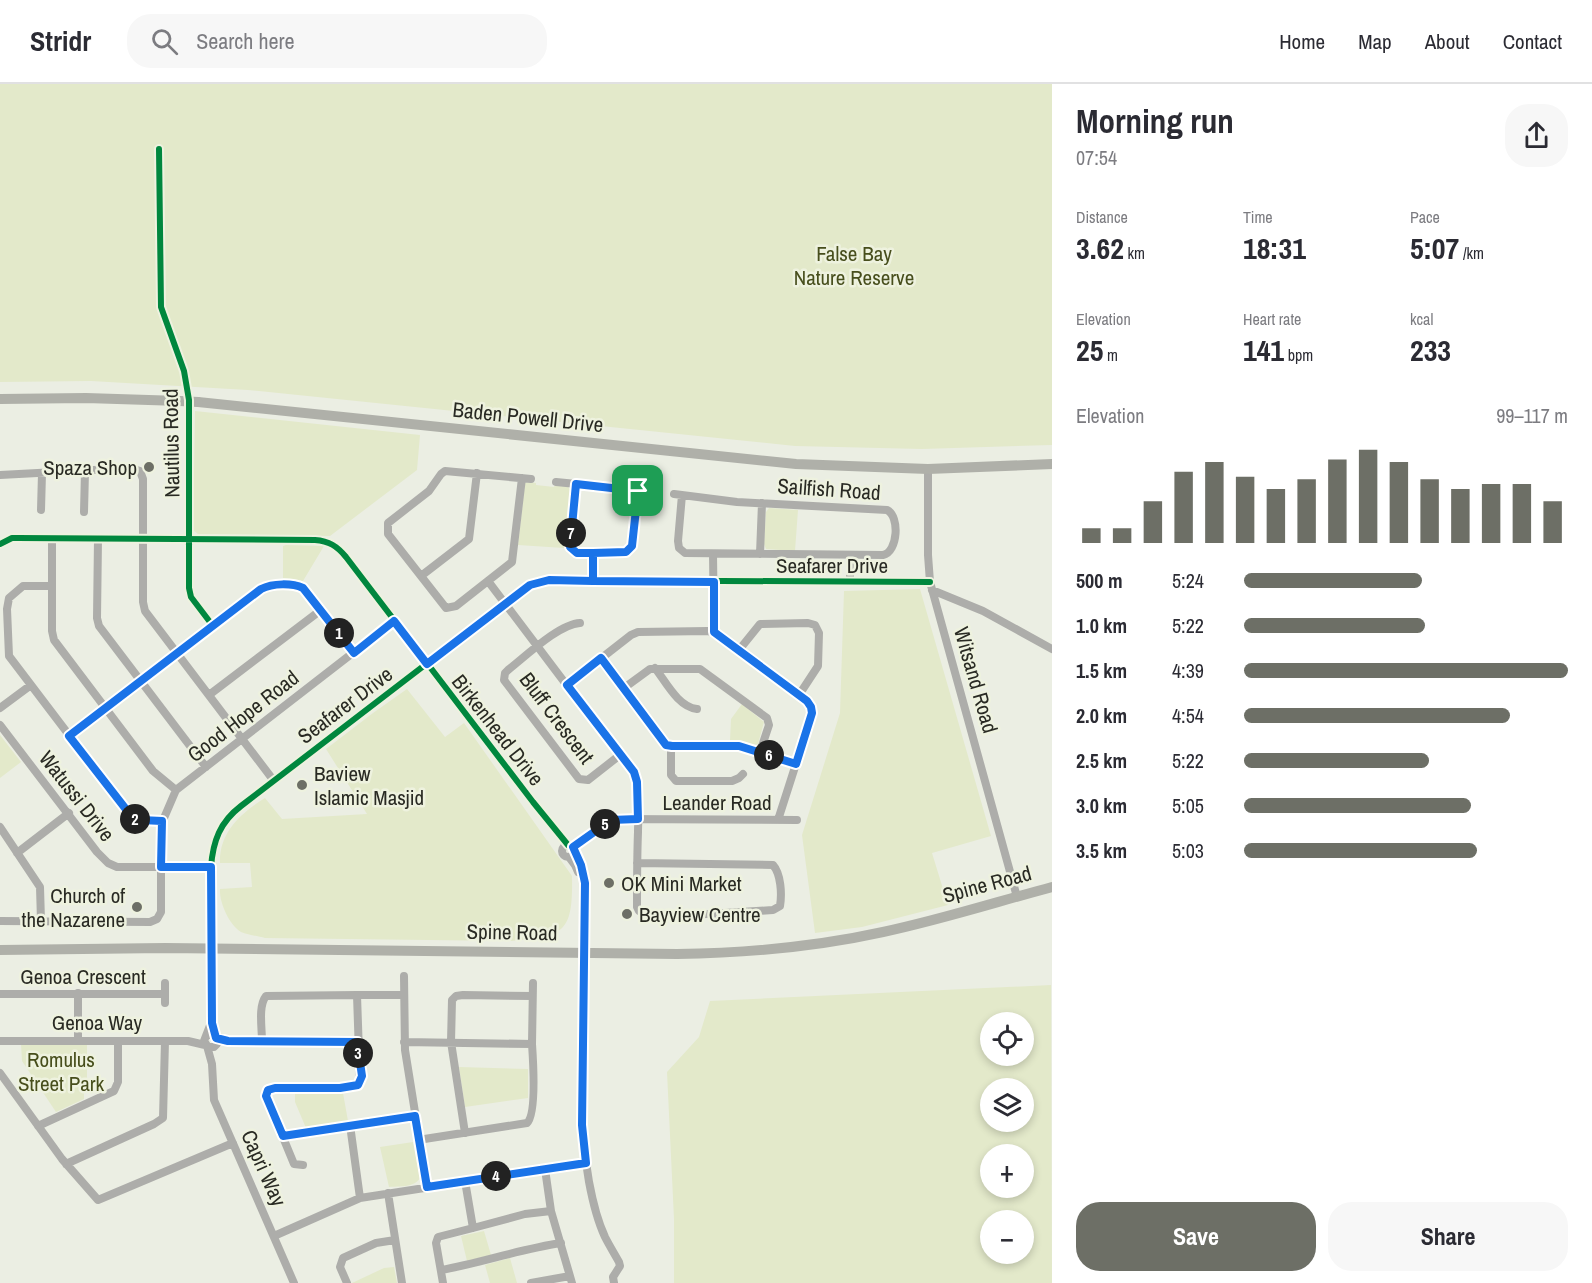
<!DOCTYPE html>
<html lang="en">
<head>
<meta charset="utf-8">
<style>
	:root { --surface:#fff; --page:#f7f7f7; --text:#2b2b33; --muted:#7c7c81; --line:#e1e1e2; --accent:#6d6f66 }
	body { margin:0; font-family:"Archivo Narrow",sans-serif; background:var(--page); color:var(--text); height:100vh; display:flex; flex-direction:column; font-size:22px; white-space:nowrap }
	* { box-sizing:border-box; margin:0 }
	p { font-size:20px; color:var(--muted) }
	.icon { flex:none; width:33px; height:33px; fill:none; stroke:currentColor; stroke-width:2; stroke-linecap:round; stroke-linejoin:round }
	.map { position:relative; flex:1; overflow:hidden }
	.drawer { display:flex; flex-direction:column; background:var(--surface); width:540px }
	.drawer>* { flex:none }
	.controls { position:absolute; left:980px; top:928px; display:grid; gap:12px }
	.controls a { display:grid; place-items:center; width:54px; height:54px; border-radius:50%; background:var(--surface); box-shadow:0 3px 9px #0003; font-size:30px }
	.pin { position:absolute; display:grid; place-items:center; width:51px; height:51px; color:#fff; margin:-26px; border-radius:12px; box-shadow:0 3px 9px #0006 }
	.km { position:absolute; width:30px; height:30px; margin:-15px; border-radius:50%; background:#222; color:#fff; font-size:16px; line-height:30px; text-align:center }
	.round { display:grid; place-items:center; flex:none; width:63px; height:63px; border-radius:24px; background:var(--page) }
	.head { display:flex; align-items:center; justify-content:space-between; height:102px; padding:0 24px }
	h1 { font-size:33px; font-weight:700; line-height:45px }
	.figures { display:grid; grid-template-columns:repeat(3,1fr); gap:9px; height:102px; padding:6px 24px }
	.figures div { display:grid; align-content:center }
	.figures b { font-size:30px; font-weight:700 }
	.figures small { font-size:16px; font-weight:400 }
	.figures p { font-size:16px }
	.chart { height:168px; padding:12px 24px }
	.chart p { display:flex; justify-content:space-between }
	.chart svg { width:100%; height:108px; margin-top:6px; stroke:var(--accent); stroke-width:6 }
	.primary-button { display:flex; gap:12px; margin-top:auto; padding:12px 24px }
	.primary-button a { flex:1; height:69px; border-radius:24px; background:var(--accent); color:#fff; font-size:24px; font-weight:700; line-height:69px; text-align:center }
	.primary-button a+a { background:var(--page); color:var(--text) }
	ul { padding:0 24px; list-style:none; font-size:20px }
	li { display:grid; grid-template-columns:96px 72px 1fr; align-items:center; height:45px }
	li i { height:15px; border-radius:8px; background:var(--accent) }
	header { display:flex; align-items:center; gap:36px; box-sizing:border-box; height:84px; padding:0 30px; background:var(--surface); border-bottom:2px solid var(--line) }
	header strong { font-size:28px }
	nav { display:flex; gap:33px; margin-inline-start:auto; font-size:21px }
	.search { width:420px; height:54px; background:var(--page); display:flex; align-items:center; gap:15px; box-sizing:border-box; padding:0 21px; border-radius:24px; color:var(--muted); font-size:22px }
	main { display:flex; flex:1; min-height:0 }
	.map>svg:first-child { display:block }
	.green { fill:#e3e9ca; fill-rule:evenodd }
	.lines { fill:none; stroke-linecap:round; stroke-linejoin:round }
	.minor { stroke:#adadaa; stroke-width:8 }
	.major { stroke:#afb0a9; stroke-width:10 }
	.major-bridge { stroke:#afb0a9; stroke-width:10 }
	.cycleway-casing { stroke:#eef2df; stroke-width:10 }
	.cycleway { stroke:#00873e; stroke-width:6 }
	.route-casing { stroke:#fff; stroke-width:12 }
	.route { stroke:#1a73e8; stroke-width:8 }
	.poi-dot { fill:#6d6f66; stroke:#eef2df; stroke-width:2 }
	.labels { text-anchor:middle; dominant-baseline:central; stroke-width:5; stroke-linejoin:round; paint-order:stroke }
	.park-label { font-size:21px; fill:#474e1c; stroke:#eef2df }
	.street-label { font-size:21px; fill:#292a23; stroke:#eef2df }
	.poi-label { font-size:21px; fill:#292a23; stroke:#eef2df; text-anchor:start }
</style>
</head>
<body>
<header>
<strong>Stridr</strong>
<div class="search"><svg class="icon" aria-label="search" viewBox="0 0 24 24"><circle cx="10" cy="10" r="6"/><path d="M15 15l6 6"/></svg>Search here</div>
<nav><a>Home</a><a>Map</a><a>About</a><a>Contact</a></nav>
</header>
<main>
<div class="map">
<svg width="1052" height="1199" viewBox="0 0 1052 1199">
	<rect width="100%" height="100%" fill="#ebeee3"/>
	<path class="green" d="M0,0H1052V361L922,365L795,362L248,306L91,297L0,298Z
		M195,327L420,351L417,386L330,452L198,450L193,446Z
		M529,398L536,399V401L554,403L555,401L567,402L570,405L566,461L564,464L518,461L525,399Z
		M769,424L798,426L795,467L766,465L764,460L766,428Z
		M286,461L324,462L303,497L283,498V462Z
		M920,505L991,752L932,769L948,821L862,843L815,849L802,751L840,629L844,507Z
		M407,605L445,653L464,639L572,792C573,848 565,853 511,857L265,854C258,852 248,851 241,848C229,841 219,818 220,805L252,803L250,779H220C219,748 241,729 265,714L282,735L367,730L326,665L373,629Z
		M742,620L764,638L758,660C750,663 739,657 730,657L731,635Z
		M0,651L21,678L0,694Z
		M1051,901L1052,1199H674V1135L667,988L699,953L710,917ZM990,939H1023V972H990ZM990,1005H1023V1038H990ZM990,1071H1023V1104H990ZM990,1137H1023V1170H990Z
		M21,960H87V1009H84V1015L56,1028L22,977Z
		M459,983L528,985V1014L465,1023Z
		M295,1009H343L348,1037L306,1044L295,1018Z
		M413,1058L420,1094C414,1104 399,1102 389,1103L380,1063Z
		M484,1147L491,1171L467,1177L461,1152Z
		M510,1174L517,1199H490L485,1181Z
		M394,1183L397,1199H352L384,1184Z"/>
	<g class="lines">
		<path class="minor" d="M159,65L161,223L184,287L189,316V504L191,513L213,542
			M928,385V471L930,498L1017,813
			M0,391L131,384L140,387L143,395V518L145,527L274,697
			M522,394L512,478L456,522L446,524L388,450V439L429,407L441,390L445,387L531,395
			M556,398L648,407
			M576,400L570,460L571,466L577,469H622L629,466L633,458L638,407
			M674,410L737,418L887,426C900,432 898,468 883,471L685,469L679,464L678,457L682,411
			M41,426L42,389
			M84,428L85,387
			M52,455V547L54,556L153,687L176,706
			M98,455L97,534L99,542L206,683
			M0,460L12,454H18L315,456C329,457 337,462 346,473L533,718L568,761
			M593,469V497
			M713,470L714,548
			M760,470L762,419
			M421,492L469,455L477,389
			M488,497L636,693C641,710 638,731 638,748C637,773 637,798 637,823L639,827L645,831L709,830L773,826L780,822C782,810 781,790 773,781L637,779
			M850,498V471
			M51,502H23L9,514L7,525L9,572L129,730L137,735L162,737
			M932,506L983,527L1052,565
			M580,539C559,540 526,572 508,586L505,589L504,596L579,695L588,696L620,671
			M739,566L760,540L808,539L815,541L819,549L818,582L799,611
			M601,574L666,661L672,662L739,661L796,680
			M655,584C666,598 678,623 697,625
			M567,601L631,551L638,548L708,547L716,549L807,617L811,623V633L778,736
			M624,604L650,585H700L767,634L769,641L760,668
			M209,611L321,526
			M0,624L31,601
			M0,641L97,768L108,779L117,783H211
			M69,652L266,502L295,501L303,504L354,569
			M671,662V691L676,697H732L739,694L743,690
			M0,743L40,803L41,837
			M562 767a6 6 0 1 1 12 0a6 6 0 1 1-12 0Z
			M573,763L605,739L617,735L797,736
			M575,767L585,799L582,1041C584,1073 591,1123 605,1153C609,1161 614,1169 619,1178L620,1182L613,1193L614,1199
			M17,769L69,729
			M569,773L575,781L578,788
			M0,837L150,838L157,835L161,828V741L176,706L394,537
			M404,892L405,966L427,1103
			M0,910H165
			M357,911H404
			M165,919V899
			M207,951H213L217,954V960L214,963H208L204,957L211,939
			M215,952L212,939L211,783C213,757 220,738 241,722L524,505L535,499L549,496L930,498
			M217,954L228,957L358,958
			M78,956V909
			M0,957H188L205,961
			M262,957C262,944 258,922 266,912L357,911L360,999L347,1004H275L267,1008L268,1017L294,1080L303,1081
			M404,958L532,960C533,975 537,1030 527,1039L418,1056
			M532,960L533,899
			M207,962L212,980L214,1016L294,1199
			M0,989L62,1075L98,1116L233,1059
			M350,1041L360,1114
			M38,1042L114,1007L118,998V957
			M465,1049L451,958L452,916L456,912L463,911L532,912
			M283,1052L415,1032
			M66,1080L154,1040L163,1034L165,957
			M545,1085L551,1127L572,1199
			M465,1097L473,1144L525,1130L551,1127
			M388,1109L402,1199
			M274,1152L360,1114L586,1079
			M441,1186C481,1179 520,1165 561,1159
			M347,1199L340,1183L343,1174L376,1159L395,1156
			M443,1199L436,1159L438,1153L473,1144
			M531,1199L570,1192"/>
		<path class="major" d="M0,315L86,314L180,317
			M198,318L796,380L928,385L1052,380
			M0,866L165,864L677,870C746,869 815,863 883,848C940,836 996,818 1052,803"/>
		<path class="major-bridge" d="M180,317L198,318"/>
		<g class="cycleway-casing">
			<path id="cycleway" d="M159,65L161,223L184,287L189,316V504L191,513L213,542
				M0,460L12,454H18L315,456C329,457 337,462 346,473L533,718L568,761
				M215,952L212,939L211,783C213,757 220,738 241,722L524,505L535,499L549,496L930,498"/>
		</g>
		<use href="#cycleway" class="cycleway"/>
	</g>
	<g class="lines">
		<g class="route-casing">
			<path id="route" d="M638,407L632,462L626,468L593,469V497L549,496L530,501L427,580L394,537L354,569L303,504C292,499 273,499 261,505L69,652L132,733L141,736L162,737L161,783H211L212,939L216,954L228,957L357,958L362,992L358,1001L340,1004H275L268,1006L266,1012L283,1052L415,1032L427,1103L586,1079L582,1041L585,799L581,781L573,763L611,736L638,735L637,698L634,688L567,601L601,574L666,661L672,662H739L796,680L812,629L811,623L807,617L714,548V498L593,497V469H577L570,463L576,400L638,407"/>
		</g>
		<use href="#route" class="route"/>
	</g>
	<g class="poi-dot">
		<circle cx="149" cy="383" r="6"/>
		<circle cx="302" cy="701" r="6"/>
		<circle cx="609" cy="799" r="6"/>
		<circle cx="137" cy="823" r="6"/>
		<circle cx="627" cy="830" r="6"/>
	</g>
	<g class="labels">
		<g class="park-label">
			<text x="854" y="169">False Bay<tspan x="854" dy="24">Nature Reserve</tspan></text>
			<text x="61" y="975">Romulus<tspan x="61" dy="24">Street Park</tspan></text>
		</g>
		<g class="street-label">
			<text transform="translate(528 333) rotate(6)">Baden Powell Drive</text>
			<text transform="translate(171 359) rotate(-91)">Nautilus Road</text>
			<text transform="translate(829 405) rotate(4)">Sailfish Road</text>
			<text x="832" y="481">Seafarer Drive</text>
			<text transform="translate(976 596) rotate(74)">Witsand Road</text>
			<text transform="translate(345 621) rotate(-37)">Seafarer Drive</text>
			<text transform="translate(243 632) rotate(-38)">Good Hope Road</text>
			<text transform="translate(557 634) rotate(53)">Bluff Crescent</text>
			<text transform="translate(498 646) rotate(52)">Birkenhead Drive</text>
			<text transform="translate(77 712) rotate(52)">Watussi Drive</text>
			<text x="717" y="718">Leander Road</text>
			<text transform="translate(987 800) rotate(-15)">Spine Road</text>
			<text transform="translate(512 848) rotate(1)">Spine Road</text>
			<text x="83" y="892">Genoa Crescent</text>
			<text x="97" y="938">Genoa Way</text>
			<text transform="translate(264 1084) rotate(66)">Capri Way</text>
		</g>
		<g class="poi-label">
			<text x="137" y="383" text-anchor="end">Spaza Shop</text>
			<text x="314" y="689">Baview<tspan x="314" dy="24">Islamic Masjid</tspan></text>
			<text x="621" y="799">OK Mini Market</text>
			<text x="125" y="811" text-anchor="end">Church of<tspan x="125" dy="24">the Nazarene</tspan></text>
			<text x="639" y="830">Bayview Centre</text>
		</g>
	</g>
</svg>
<div class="controls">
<a><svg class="icon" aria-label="locate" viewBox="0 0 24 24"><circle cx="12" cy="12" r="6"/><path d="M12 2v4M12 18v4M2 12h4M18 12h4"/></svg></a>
<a><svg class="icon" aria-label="layers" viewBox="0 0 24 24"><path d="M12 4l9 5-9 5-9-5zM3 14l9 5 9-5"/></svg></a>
<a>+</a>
<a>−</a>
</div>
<div class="pin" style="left:638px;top:407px;background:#1e9e55"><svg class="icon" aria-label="arrive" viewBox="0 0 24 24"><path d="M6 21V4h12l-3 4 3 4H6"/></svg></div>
<b class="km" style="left:339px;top:549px">1</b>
<b class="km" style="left:135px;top:735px">2</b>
<b class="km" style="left:358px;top:969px">3</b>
<b class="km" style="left:496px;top:1092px">4</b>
<b class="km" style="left:605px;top:740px">5</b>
<b class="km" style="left:769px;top:671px">6</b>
<b class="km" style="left:571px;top:449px">7</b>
</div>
<section class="drawer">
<div class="head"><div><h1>Morning run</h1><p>07:54</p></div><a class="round"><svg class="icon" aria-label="share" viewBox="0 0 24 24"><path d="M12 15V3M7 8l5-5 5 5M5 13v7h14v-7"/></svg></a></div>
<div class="figures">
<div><p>Distance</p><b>3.62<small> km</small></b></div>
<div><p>Time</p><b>18:31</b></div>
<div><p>Pace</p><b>5:07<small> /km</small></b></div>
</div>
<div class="figures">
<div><p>Elevation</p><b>25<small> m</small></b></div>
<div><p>Heart rate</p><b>141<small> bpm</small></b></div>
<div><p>kcal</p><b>233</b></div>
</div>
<div class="chart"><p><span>Elevation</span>99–117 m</p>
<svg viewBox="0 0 160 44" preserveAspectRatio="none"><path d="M5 44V38M15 44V38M25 44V27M35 44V15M45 44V11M55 44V17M65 44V22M75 44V18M85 44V10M95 44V6M105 44V11M115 44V18M125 44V22M135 44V20M145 44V20M155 44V27"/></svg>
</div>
<ul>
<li><b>500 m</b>5:24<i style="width:55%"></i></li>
<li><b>1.0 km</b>5:22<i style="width:56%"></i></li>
<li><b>1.5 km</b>4:39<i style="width:100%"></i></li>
<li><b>2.0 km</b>4:54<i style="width:82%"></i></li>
<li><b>2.5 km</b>5:22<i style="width:57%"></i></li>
<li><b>3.0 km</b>5:05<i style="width:70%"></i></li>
<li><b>3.5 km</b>5:03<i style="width:72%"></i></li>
</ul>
<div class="primary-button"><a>Save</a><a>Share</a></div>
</section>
</main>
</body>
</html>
